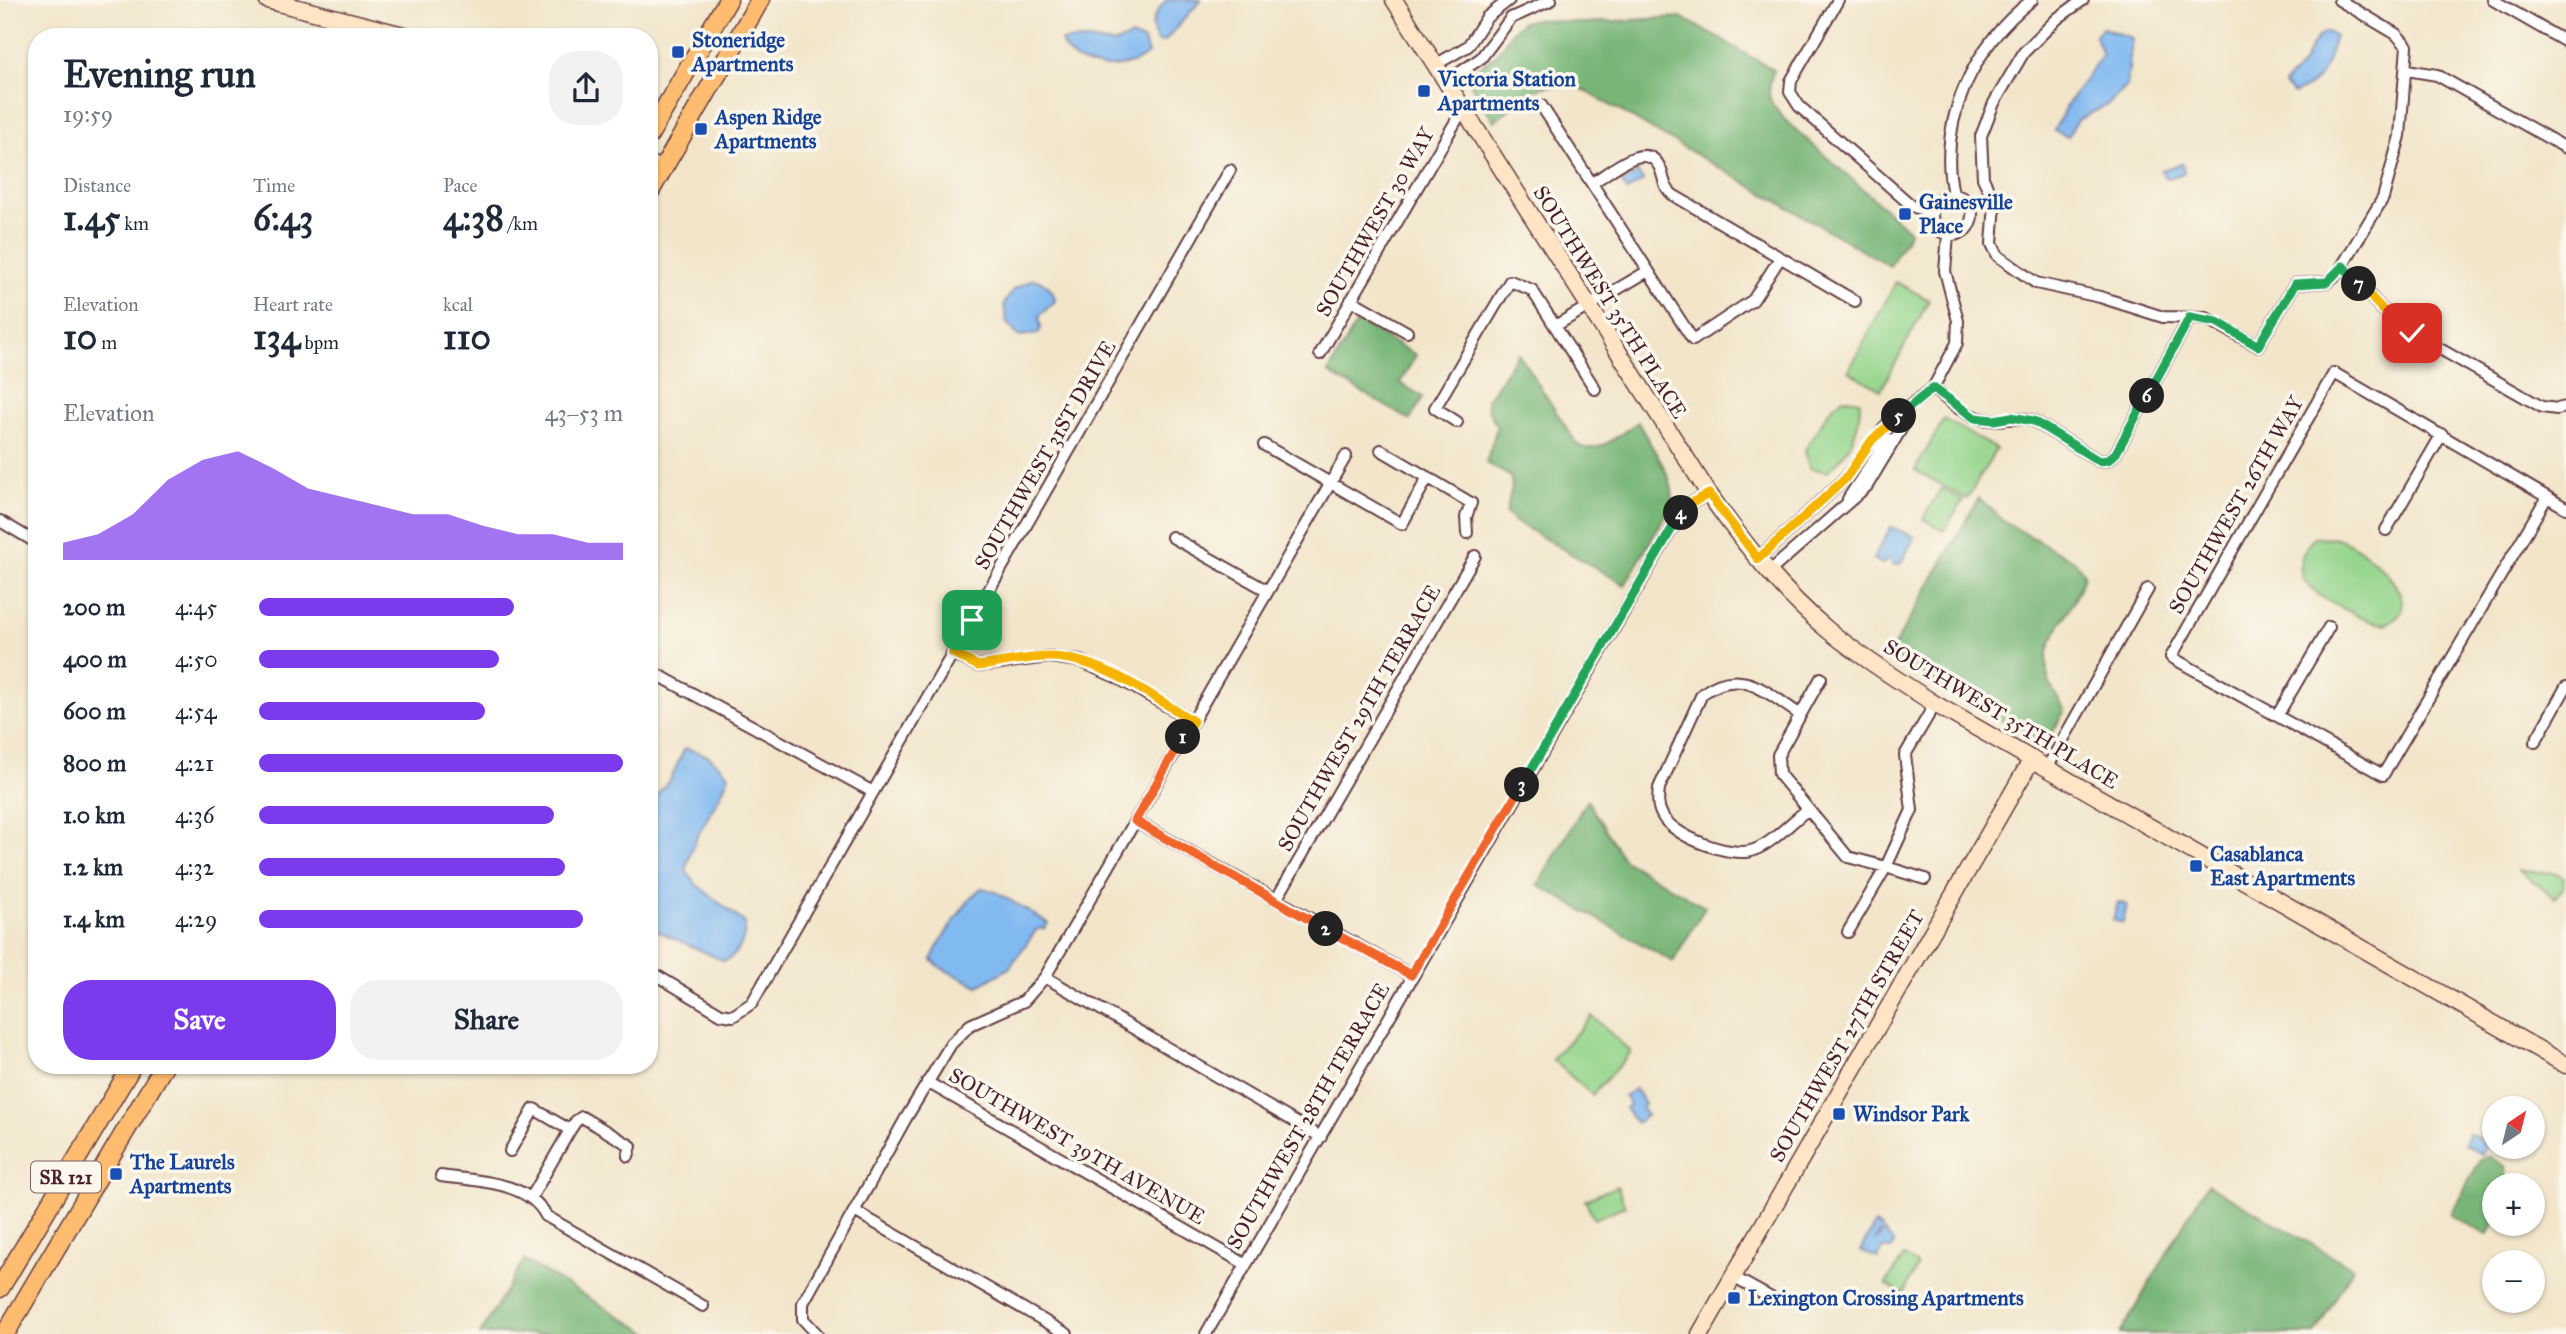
<!DOCTYPE html>
<html lang="en">
<head>
<meta charset="utf-8">
<style>
	:root { --surface:#fff; --page:#f2f2f3; --text:#1f2937; --muted:#747a83; --accent:#7c3aed }
	body { margin:0; font-family:"IM FELL Great Primer",serif; background:var(--page); color:var(--text); height:100vh; display:flex; flex-direction:column; font-size:26px; white-space:nowrap }
	* { box-sizing:border-box; margin:0 }
	p { font-size:23px; color:var(--muted) }
	.icon { flex:none; width:38px; height:38px; fill:none; stroke:currentColor; stroke-width:2; stroke-linecap:round; stroke-linejoin:round }
	.map { position:relative; flex:1; overflow:hidden }
	.side { position:absolute; left:28px; top:28px; width:630px; height:1046px; display:flex; flex-direction:column; background:var(--surface); border-radius:28px; box-shadow:0 2px 5px #0004 }
	.side>* { flex:none }
	.needle { width:46px; rotate:35deg }
	.buttons { position:absolute; left:2482px; top:1096px; display:grid; gap:14px }
	.buttons a { display:grid; place-items:center; width:63px; height:63px; border-radius:50%; background:var(--surface); box-shadow:0 2px 5px #0004; font-size:35px }
	.pin { position:absolute; display:grid; place-items:center; width:60px; height:60px; color:#fff; margin:-30px; border-radius:14px; box-shadow:0 4px 10px #0006 }
	.km { position:absolute; width:35px; height:35px; margin:-18px; border-radius:50%; background:#222; color:#fff; font-size:19px; line-height:35px; text-align:center }
	.round { display:grid; place-items:center; flex:none; width:74px; height:74px; border-radius:28px; background:var(--page) }
	.overview { display:flex; align-items:center; justify-content:space-between; height:119px; padding:0 35px }
	h1 { font-size:38px; font-weight:700; line-height:52px }
	.metrics { display:grid; grid-template-columns:repeat(3,1fr); gap:10px; height:119px; padding:7px 35px }
	.metrics div { display:grid; align-content:center }
	.metrics b { font-size:35px; font-weight:700 }
	.metrics small { font-size:19px; font-weight:400 }
	.metrics p { font-size:19px }
	.chart { height:196px; padding:14px 35px }
	.chart p { display:flex; justify-content:space-between }
	.chart svg { width:100%; height:126px; margin-top:7px; fill:var(--accent); opacity:.7 }
	.action { display:flex; gap:14px; margin-top:auto; padding:14px 35px }
	.action a { flex:1; height:80px; border-radius:28px; background:var(--accent); color:#fff; font-size:28px; font-weight:700; line-height:80px; text-align:center }
	.action a+a { background:var(--page); color:var(--text) }
	ul { padding:0 35px; list-style:none; font-size:23px }
	li { display:grid; grid-template-columns:112px 84px 1fr; align-items:center; height:52px }
	li i { height:18px; border-radius:9px; background:var(--accent) }
	.map>svg:first-child { display:block }
	.green { fill:#95d58c; stroke:#707a5c; stroke-width:2 }
	.forest { fill:#78b678; stroke:#616a52; stroke-width:2 }
	.water { fill:#81b9f1; stroke:#666c8e; stroke-width:2 }
	.lines { fill:none; stroke-linecap:round; stroke-linejoin:round }
	.street-casing { stroke:#633d43; stroke-width:14 }
	.secondary-casing { stroke:#633d43; stroke-width:19 }
	.primary-casing { stroke:#633d43; stroke-width:21 }
	.street { stroke:#fff; stroke-width:10 }
	.secondary { stroke:#ffe4c6; stroke-width:16 }
	.primary { stroke:#febc70; stroke-width:18 }
	.split-1-casing { stroke:#fff; stroke-width:14 }
	.split-2-casing { stroke:#fff; stroke-width:14 }
	.split-3-casing { stroke:#fff; stroke-width:14 }
	.split-4-casing { stroke:#fff; stroke-width:14 }
	.split-5-casing { stroke:#fff; stroke-width:14 }
	.split-6-casing { stroke:#fff; stroke-width:14 }
	.split-7-casing { stroke:#fff; stroke-width:14 }
	.split-8-casing { stroke:#fff; stroke-width:14 }
	.split-1 { stroke:#f5b400; stroke-width:9 }
	.split-2 { stroke:#f0652b; stroke-width:9 }
	.split-3 { stroke:#f0652b; stroke-width:9 }
	.split-4 { stroke:#22a559; stroke-width:9 }
	.split-5 { stroke:#f5b400; stroke-width:9 }
	.split-6 { stroke:#22a559; stroke-width:9 }
	.split-7 { stroke:#22a559; stroke-width:9 }
	.split-8 { stroke:#f5b400; stroke-width:9 }
	.transit-dot { fill:#1a4fb4; stroke:#fbf7ec; stroke-width:2.5 }
	.labels { text-anchor:middle; dominant-baseline:central; stroke-width:7; stroke-linejoin:round; paint-order:stroke }
	.shield { fill:#fbf7ec; stroke:#7f6065; stroke-width:2 }
	.shield-label { font-size:19px; font-weight:bold; fill:#4a1f2b }
	.transit-label { font-size:21px; font-weight:bold; fill:#164399; stroke:#fbf7ec; text-anchor:start }
	.street-label { font-size:21px; fill:#4a1f2b; stroke:#fbf7ec }
</style>
</head>
<body>
<div class="map">
<svg width="2566" height="1334" viewBox="0 0 2566 1334">
	<rect width="100%" height="100%" fill="#fbf7ec"/>
	<filter id="ink" filterUnits="userSpaceOnUse"><feTurbulence type="fractalNoise" baseFrequency=".0143" numOctaves="2"/><feDisplacementMap in="SourceGraphic" scale="14" xChannelSelector="R" yChannelSelector="G"/><feConvolveMatrix kernelMatrix="1 2 1 2 8 2 1 2 1" color-interpolation-filters="sRGB"/></filter>
	<filter id="wash" filterUnits="userSpaceOnUse"><feTurbulence type="fractalNoise" baseFrequency=".00686" numOctaves="4" result="noise"/><feDisplacementMap in="SourceGraphic" scale="28" xChannelSelector="R" yChannelSelector="G"/><feGaussianBlur stdDeviation="1.57" result="paint"/><feColorMatrix in="noise" values="0 0 0 0 0 0 0 0 0 0 0 0 0 0 0 0 0 1.4 0 .05"/><feComposite in="paint" operator="in"/></filter>
	<g filter="url(#wash)">
		<rect width="100%" height="100%" fill="#f2e5ca"/>
		<path class="green" d="M1896,282L1929,300L1881,390L1848,371Z
			M1843,398L1860,401C1860,431 1850,453 1827,472L1809,468L1805,450L1829,411Z
			M1944,419L1996,449L1967,499L1915,470Z
			M1941,488L1963,500L1944,531L1923,519Z
			M2314,537C2323,538 2333,537 2342,540C2364,548 2410,587 2401,613L2387,624L2375,623C2339,606 2271,585 2314,537Z
			M2519,871L2556,873L2564,877L2563,889L2554,897Z
			M1592,1016L1631,1052L1592,1095L1552,1059Z
			M1617,1186L1625,1206L1594,1219L1585,1200Z
			M1904,1256L1918,1265L1903,1294L1886,1284Z"/>
		<path class="forest" d="M1681,17L1774,70C1764,96 1769,102 1787,122L1910,231L1890,266L1582,89C1532,79 1532,93 1494,121L1468,80L1476,69L1497,54L1512,31L1521,23L1534,19L1584,23Z
			M1357,322L1416,355L1400,383L1423,397L1410,420L1328,373Z
			M1518,353L1577,444C1597,458 1621,433 1638,422C1649,446 1677,477 1672,504L1625,585L1514,521L1506,513L1512,488L1511,477L1486,463L1497,427L1488,409L1487,400Z
			M1979,498L2005,522L2076,562L2084,574C2077,612 2036,639 2049,681C2052,691 2060,701 2065,710L2046,744L1955,696L1890,653Z
			M1587,800L1624,860L1705,907L1673,962L1538,885Z
			M2489,1156L2505,1166L2508,1185H2494V1223L2487,1235L2451,1215L2480,1160Z
			M2207,1184L2353,1268L2315,1334H2120Z
			M524,1260L650,1334H480Z"/>
		<path class="water" d="M1166,0H1201L1164,42L1157,41C1148,22 1154,16 1166,0Z
			M2102,28L2132,38L2127,86L2109,104L2076,121L2068,137L2054,131L2067,105L2102,55L2095,36Z
			M2327,32L2335,36C2324,69 2327,79 2294,94L2284,85C2288,77 2295,75 2300,68C2309,57 2311,37 2327,32Z
			M1131,36L1144,41L1148,54C1127,73 1071,73 1061,41L1088,40L1113,44Z
			M2182,164L2184,173L2165,179L2161,170Z
			M1638,173L1643,181L1627,191L1622,183Z
			M1033,279C1045,282 1054,288 1055,301L1039,316L1041,328L1038,334L1018,336L1007,323L1004,304L1014,289Z
			M1891,527L1915,537L1900,564L1894,565L1889,558L1883,564L1873,559Z
			M685,748L709,756L729,775C717,809 691,836 686,871L697,885L744,922C747,937 739,956 724,961L649,927V805L671,778Z
			M982,888L996,892L1048,923L1045,928L1037,929L1009,968L978,986L941,968L932,960C933,950 971,893 982,888Z
			M2118,902L2127,905L2123,923L2113,920Z
			M1635,1089L1645,1104L1641,1107L1647,1115L1636,1123L1625,1108L1630,1105L1624,1096Z
			M2469,1134L2487,1144L2482,1154L2464,1144Z
			M1875,1224L1882,1228L1875,1241L1884,1231L1894,1244L1891,1249H1883L1878,1258L1860,1251Z"/>
	</g>
	<g filter="url(#ink)">
		<g class="lines">
			<g class="street-casing">
				<path id="street" d="M1838,0L1791,81L1790,92L1799,106L1912,206L1932,213
					M2083,0L2058,18L2024,52L1994,103L1981,136L1983,178L1995,203L1992,244L1998,256L2036,283L2100,297L2163,317L2206,318L2258,346L2295,284L2327,282L2338,273L2383,198L2400,136L2407,46L2396,34L2339,0
					M2493,0L2566,42
					M1435,65L1468,46L1487,17L1509,0
					M2407,70L2437,75L2566,148
					M1446,82L1481,58L1511,18L1551,0
					M1541,105L1693,340L1753,300L1780,258
					M1592,183C1608,174 1645,139 1659,166C1665,177 1662,186 1673,195L1855,301
					M1953,194C1937,121 1974,45 2032,0
					M1932 215a20 20 0 1 1 40 0a20 20 0 1 1-40 0Z
					M2343,266L2382,309L2412,333L2542,407L2557,409L2566,407
					M1351,300L1407,332
					M1555,326L1648,271
					M1320,354L1463,109
					M1933,388C1951,403 1971,422 1996,420C2010,419 2020,417 2034,421L2099,461L2108,460L2116,453L2190,317
					M1457,422L1435,408L1510,281L1532,290L1595,389
					M1264,445L1402,524L1428,477
					M1381,450L1471,503L1466,517L1467,533
					M2547,497L2383,775L2171,657L2334,373L2566,508
					M1848,499L1887,439
					M0,521L37,543
					M2386,530L2442,434
					M1172,537L1268,591
					M1758,559L1845,479L1888,423L1933,388L1957,343L1958,321L1945,271L1948,234
					M1770,571L1867,486L1903,426V413
					M952,653L978,666L1049,657L1080,661L1116,677L1193,721
					M649,670L873,792
					M1821,678L1778,755L1779,774L1848,857L1886,867L1912,810L1905,755L1935,704
					M1799,714C1766,692 1740,665 1702,694L1659,788C1658,798 1657,806 1662,815C1672,836 1732,859 1754,850C1773,843 1791,822 1807,810
					M2277,716L2329,627
					M2535,742L2566,687
					M2047,768L2148,589
					M1135,821L1411,975
					M1276,900L1475,556
					M1848,932L1886,867L1925,879
					M649,971L721,1014L733,1016L752,1003L1230,170
					M1045,977L1321,1137
					M927,1082L1245,1264
					M570,1130L576,1121L582,1117L631,1146L628,1156
					M510,1151L534,1109L570,1130L531,1198
					M441,1176C475,1181 529,1181 546,1216L703,1306
					M856,1212L1067,1334
					M1733,1277L1771,1298
					M817,1334L803,1319V1303L906,1118L951,1044L970,1025L1024,1001L1045,977L1346,456
					M1206,1334L1681,513L1693,502L1709,494"/>
			</g>
			<g class="secondary-casing">
				<path id="secondary" d="M267,0L411,37
					M1394,0L1709,494C1743,543 1783,593 1829,631C1863,658 1899,681 1935,704L2566,1065
					M649,163L662,170
					M1700,1334L2032,759"/>
			</g>
			<g class="primary-casing">
				<path id="primary" d="M649,135L728,0
					M649,193L760,0
					M0,1288L132,1066
					M5,1334L164,1066"/>
			</g>
			<use href="#street" class="street"/>
			<use href="#secondary" class="secondary"/>
			<use href="#primary" class="primary"/>
		</g>
	</g>
	<g class="lines" filter="url(#ink)">
		<g class="split-1-casing">
			<path id="split-1" d="M972,620L953,653L978,666C1001,663 1026,657 1049,657C1100,657 1151,696 1193,721L1183,737"/>
		</g>
		<g class="split-2-casing">
			<path id="split-2" d="M1183,737L1135,821L1326,929"/>
		</g>
		<g class="split-3-casing">
			<path id="split-3" d="M1326,929L1411,975L1522,785"/>
		</g>
		<g class="split-4-casing">
			<path id="split-4" d="M1522,785L1681,513"/>
		</g>
		<g class="split-5-casing">
			<path id="split-5" d="M1681,513L1693,502L1709,494L1758,559L1845,479L1872,440L1899,416"/>
		</g>
		<g class="split-6-casing">
			<path id="split-6" d="M1899,416L1933,388L1975,418L1994,420L2011,417L2034,421L2099,461L2108,460L2116,453L2147,396"/>
		</g>
		<g class="split-7-casing">
			<path id="split-7" d="M2147,396L2190,317L2217,322L2258,346L2295,284L2327,282L2343,266L2359,284"/>
		</g>
		<g class="split-8-casing">
			<path id="split-8" d="M2359,284L2382,309L2412,333"/>
		</g>
		<use href="#split-1" class="split-1"/>
		<use href="#split-2" class="split-2"/>
		<use href="#split-3" class="split-3"/>
		<use href="#split-4" class="split-4"/>
		<use href="#split-5" class="split-5"/>
		<use href="#split-6" class="split-6"/>
		<use href="#split-7" class="split-7"/>
		<use href="#split-8" class="split-8"/>
	</g>
	<g class="transit-dot">
		<rect x="671" y="45" width="14" height="14" rx="3.5"/>
		<rect x="1417" y="84" width="14" height="14" rx="3.5"/>
		<rect x="694" y="122" width="14" height="14" rx="3.5"/>
		<rect x="1898" y="207" width="14" height="14" rx="3.5"/>
		<rect x="2189" y="859" width="14" height="14" rx="3.5"/>
		<rect x="1832" y="1107" width="14" height="14" rx="3.5"/>
		<rect x="109" y="1167" width="14" height="14" rx="3.5"/>
		<rect x="1727" y="1291" width="14" height="14" rx="3.5"/>
	</g>
	<g class="labels">
		<rect class="shield" x="31" y="1161.5" width="70" height="31" rx="5"/>
		<g class="shield-label">
			<text x="66" y="1177">SR 121</text>
		</g>
		<g class="transit-label">
			<text x="692" y="40">Stoneridge<tspan x="692" dy="24">Apartments</tspan></text>
			<text x="1438" y="79">Victoria Station<tspan x="1438" dy="24">Apartments</tspan></text>
			<text x="715" y="117">Aspen Ridge<tspan x="715" dy="24">Apartments</tspan></text>
			<text x="1919" y="202">Gainesville<tspan x="1919" dy="24">Place</tspan></text>
			<text x="2210" y="854">Casablanca<tspan x="2210" dy="24">East Apartments</tspan></text>
			<text x="1853" y="1114">Windsor Park</text>
			<text x="130" y="1162">The Laurels<tspan x="130" dy="24">Apartments</tspan></text>
			<text x="1748" y="1298">Lexington Crossing Apartments</text>
		</g>
		<g class="street-label">
			<text transform="translate(1375 222) rotate(-60)">SOUTHWEST 30 WAY</text>
			<text transform="translate(1610 302) rotate(58)">SOUTHWEST 35TH PLACE</text>
			<text transform="translate(1045 455) rotate(-60)">SOUTHWEST 31ST DRIVE</text>
			<text transform="translate(2236 505) rotate(-60)">SOUTHWEST 26TH WAY</text>
			<text transform="translate(2001 714) rotate(31)">SOUTHWEST 35TH PLACE</text>
			<text transform="translate(1359 718) rotate(-60)">SOUTHWEST 29TH TERRACE</text>
			<text transform="translate(1847 1036) rotate(-60)">SOUTHWEST 27TH STREET</text>
			<text transform="translate(1308 1116) rotate(-60)">SOUTHWEST 28TH TERRACE</text>
			<text transform="translate(1077 1146) rotate(30)">SOUTHWEST 39TH AVENUE</text>
		</g>
	</g>
</svg>
<div class="buttons">
<a><svg class="needle" viewBox="-14 -14 28 28"><path d="M0-13l5 13h-10z" fill="#e53935"/><path d="M0 13l5-13h-10z" fill="#747a83"/></svg></a>
<a>+</a>
<a>−</a>
</div>
<div class="pin" style="left:972px;top:620px;background:#1e9e55"><svg class="icon" aria-label="arrive" viewBox="0 0 24 24"><path d="M6 21V4h12l-3 4 3 4H6"/></svg></div>
<div class="pin" style="left:2412px;top:333px;background:#d93025"><svg class="icon" aria-label="check" viewBox="0 0 24 24"><path d="M5 12l5 5 9-10"/></svg></div>
<b class="km" style="left:1183px;top:737px">1</b>
<b class="km" style="left:1326px;top:929px">2</b>
<b class="km" style="left:1522px;top:785px">3</b>
<b class="km" style="left:1681px;top:513px">4</b>
<b class="km" style="left:1899px;top:416px">5</b>
<b class="km" style="left:2147px;top:396px">6</b>
<b class="km" style="left:2359px;top:284px">7</b>
<section class="side">
<div class="overview"><div><h1>Evening run</h1><p>19:59</p></div><a class="round"><svg class="icon" aria-label="share" viewBox="0 0 24 24"><path d="M12 15V3M7 8l5-5 5 5M5 13v7h14v-7"/></svg></a></div>
<div class="metrics">
<div><p>Distance</p><b>1.45<small> km</small></b></div>
<div><p>Time</p><b>6:43</b></div>
<div><p>Pace</p><b>4:38<small> /km</small></b></div>
</div>
<div class="metrics">
<div><p>Elevation</p><b>10<small> m</small></b></div>
<div><p>Heart rate</p><b>134<small> bpm</small></b></div>
<div><p>kcal</p><b>110</b></div>
</div>
<div class="chart"><p><span>Elevation</span>43–53 m</p>
<svg viewBox="0 0 160 44" preserveAspectRatio="none"><path d="M0 44V38L10 35L20 28L30 16L40 9L50 6L60 12L70 19L80 22L90 25L100 28L110 28L120 32L130 35L140 35L150 38L160 38V44z"/></svg>
</div>
<ul>
<li><b>200 m</b>4:45<i style="width:70%"></i></li>
<li><b>400 m</b>4:50<i style="width:66%"></i></li>
<li><b>600 m</b>4:54<i style="width:62%"></i></li>
<li><b>800 m</b>4:21<i style="width:100%"></i></li>
<li><b>1.0 km</b>4:36<i style="width:81%"></i></li>
<li><b>1.2 km</b>4:32<i style="width:84%"></i></li>
<li><b>1.4 km</b>4:29<i style="width:89%"></i></li>
</ul>
<div class="action"><a>Save</a><a>Share</a></div>
</section>
</div>
</body>
</html>
